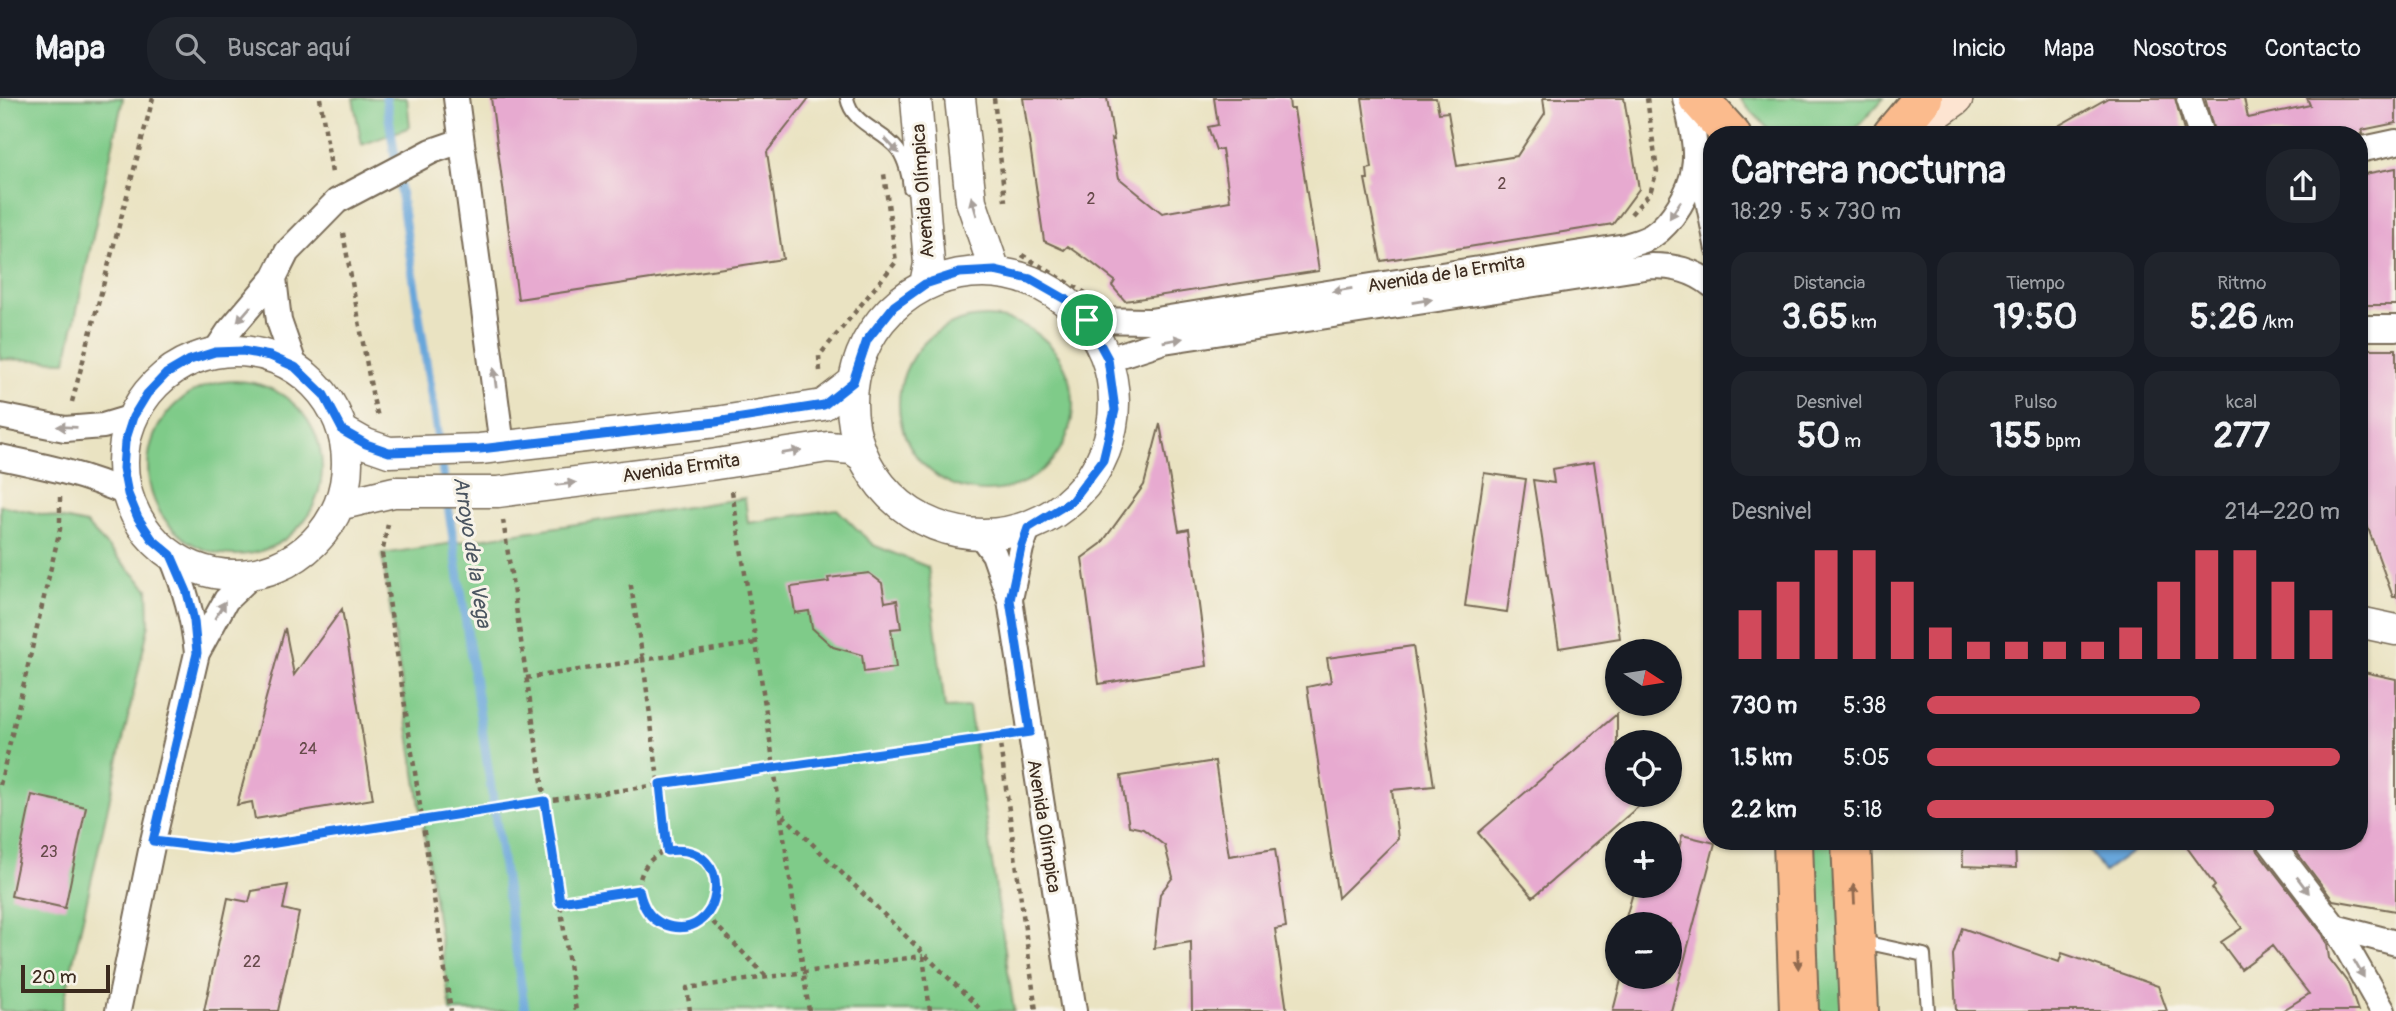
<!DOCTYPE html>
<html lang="es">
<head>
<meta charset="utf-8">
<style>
	:root { --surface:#171b24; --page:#20242c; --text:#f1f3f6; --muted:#9ea1a6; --line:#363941; --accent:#d1495b }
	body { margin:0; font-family:Pangolin,sans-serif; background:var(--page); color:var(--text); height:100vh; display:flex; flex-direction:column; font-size:26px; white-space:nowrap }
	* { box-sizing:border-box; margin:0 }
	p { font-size:23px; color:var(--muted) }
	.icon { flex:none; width:38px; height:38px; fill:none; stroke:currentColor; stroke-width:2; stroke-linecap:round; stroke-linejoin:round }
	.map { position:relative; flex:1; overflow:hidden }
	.side { position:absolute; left:1703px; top:28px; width:665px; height:724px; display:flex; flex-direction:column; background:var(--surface); border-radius:28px; box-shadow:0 2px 5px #0004 }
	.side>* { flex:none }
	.needle { width:46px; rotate:102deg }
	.tools { position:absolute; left:1605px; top:541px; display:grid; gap:14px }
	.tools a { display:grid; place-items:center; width:77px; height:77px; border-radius:50%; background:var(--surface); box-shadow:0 2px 5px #0004; font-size:35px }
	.scale { position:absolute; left:21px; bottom:18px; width:89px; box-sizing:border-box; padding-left:7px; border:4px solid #3b2a1e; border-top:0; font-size:19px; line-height:24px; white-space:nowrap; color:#3b2a1e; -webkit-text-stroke:5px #f7f3e8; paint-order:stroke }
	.pin { position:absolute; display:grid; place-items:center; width:60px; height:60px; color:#fff; margin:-30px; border:4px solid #fff; border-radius:50%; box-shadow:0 2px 7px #0007 }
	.round { display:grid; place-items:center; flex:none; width:74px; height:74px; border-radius:28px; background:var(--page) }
	.headline { display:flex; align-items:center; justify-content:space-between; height:119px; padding:0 28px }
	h1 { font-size:38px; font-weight:700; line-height:52px }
	.figures { display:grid; grid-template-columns:repeat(3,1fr); gap:10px; height:119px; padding:7px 28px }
	.figures div { display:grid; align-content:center; border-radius:18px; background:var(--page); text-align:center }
	.figures b { font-size:35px; font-weight:700 }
	.figures small { font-size:19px; font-weight:400 }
	.figures p { font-size:19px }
	.chart { height:196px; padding:14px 28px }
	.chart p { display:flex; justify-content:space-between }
	.chart svg { width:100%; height:126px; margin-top:7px; stroke:var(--accent); stroke-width:6 }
	ul { padding:0 28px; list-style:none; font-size:23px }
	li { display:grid; grid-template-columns:112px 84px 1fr; align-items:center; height:52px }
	li i { height:18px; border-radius:9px; background:var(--accent) }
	header { display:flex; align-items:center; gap:42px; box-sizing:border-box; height:98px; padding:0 35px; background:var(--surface); border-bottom:2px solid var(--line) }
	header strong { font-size:33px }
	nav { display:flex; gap:38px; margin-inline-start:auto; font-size:24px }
	.search { width:490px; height:63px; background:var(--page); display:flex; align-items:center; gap:18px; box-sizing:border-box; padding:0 24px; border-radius:28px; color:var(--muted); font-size:26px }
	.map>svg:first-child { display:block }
	.green { fill:#7fcb89; stroke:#5d7a54; stroke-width:2 }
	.water { fill:#68a6da; stroke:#52687c; stroke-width:2 }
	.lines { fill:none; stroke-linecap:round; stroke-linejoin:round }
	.stream { stroke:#68a6da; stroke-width:9 }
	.building { fill:#e7aad0 }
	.service-casing { stroke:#786b57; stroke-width:16 }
	.minor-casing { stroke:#786b57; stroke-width:28 }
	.tertiary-casing { stroke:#786b57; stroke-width:33 }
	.secondary-casing { stroke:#786b57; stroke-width:38 }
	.primary-casing { stroke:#786b57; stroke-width:42 }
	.path { stroke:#786b57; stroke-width:4.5; stroke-dasharray:5 5; stroke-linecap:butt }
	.service { stroke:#fff; stroke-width:12 }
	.minor { stroke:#fff; stroke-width:24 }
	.tertiary { stroke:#fff; stroke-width:30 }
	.secondary { stroke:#fde4d1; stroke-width:35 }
	.primary { stroke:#fbbb8d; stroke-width:38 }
	.oneway { fill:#a79f9a }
	.oneway2 { fill:#916b50 }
	.route-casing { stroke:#fff; stroke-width:14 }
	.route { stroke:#1a73e8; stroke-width:9 }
	.labels { text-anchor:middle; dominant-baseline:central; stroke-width:6; stroke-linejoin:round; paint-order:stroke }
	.number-label { font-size:16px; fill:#664a4a }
	.street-label { font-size:19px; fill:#3b2a1e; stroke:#f7f3e8 }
	.water-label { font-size:21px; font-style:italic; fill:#4b5560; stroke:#f7f3e8 }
</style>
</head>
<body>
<header>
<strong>Mapa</strong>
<div class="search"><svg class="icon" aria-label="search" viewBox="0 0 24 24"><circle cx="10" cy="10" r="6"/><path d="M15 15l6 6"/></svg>Buscar aquí</div>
<nav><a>Inicio</a><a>Mapa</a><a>Nosotros</a><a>Contacto</a></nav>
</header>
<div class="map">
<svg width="2396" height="913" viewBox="0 0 2396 913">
	<rect width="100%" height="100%" fill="#f7f3e8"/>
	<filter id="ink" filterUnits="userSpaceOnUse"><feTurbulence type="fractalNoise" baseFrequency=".0143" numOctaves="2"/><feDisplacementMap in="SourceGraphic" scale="14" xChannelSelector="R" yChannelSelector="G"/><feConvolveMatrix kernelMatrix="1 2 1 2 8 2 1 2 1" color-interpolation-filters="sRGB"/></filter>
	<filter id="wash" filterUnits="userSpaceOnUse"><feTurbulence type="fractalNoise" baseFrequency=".00686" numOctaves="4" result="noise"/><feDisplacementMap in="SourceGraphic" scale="28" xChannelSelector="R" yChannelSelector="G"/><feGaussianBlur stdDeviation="1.57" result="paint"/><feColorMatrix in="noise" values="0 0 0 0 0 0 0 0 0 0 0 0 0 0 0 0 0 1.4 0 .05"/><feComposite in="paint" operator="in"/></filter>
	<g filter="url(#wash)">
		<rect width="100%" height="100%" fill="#eae3c2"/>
		<path class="green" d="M0,0H123L66,263L0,261Z
			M353,0H407L410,29L362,47Z
			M1739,0H1884L1850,37H1774Z
			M899 306a87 87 0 1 1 174 0a87 87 0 1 1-174 0Z
			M148 370a87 87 0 1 1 174 0a87 87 0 1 1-174 0Z
			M745,400L748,425L837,411L873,447L928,469L945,610L969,609L1014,913H451L382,456Z
			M0,407L86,426L148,491L149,526L62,913H0Z
			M1806,744H1837L1844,913H1813Z"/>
		<path class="water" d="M2083,744H2126L2133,753L2104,774Z"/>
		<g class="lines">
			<path class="stream" d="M386,0L525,913"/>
		</g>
		<g id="blocks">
			<path class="building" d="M491,0H809L767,54L783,161L518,201Z
				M1023,0H1107L1114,42L1111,41L1119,80L1162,115L1230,103L1222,51L1216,52L1208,29L1218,27L1214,0H1289L1290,11H1294L1319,173L1125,203L1112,188L1115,183L1092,165L1068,148L1064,152L1044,143Z
				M1362,0H1436L1439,15L1448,14L1457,68L1517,58L1545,15L1543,0H1624L1639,91L1613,126L1381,163L1365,81H1368L1367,71L1372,70Z
				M2108,0H2175L2185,37H2042Z
				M2205,0H2244L2248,20L2310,7L2307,0H2396V25L2362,32L2363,36L2359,37H2215Z
				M2396,70V207H2359V77Z
				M2359,251H2396V499H2393L2359,405Z
				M1160,326L1179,433L1189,431L1207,568L1099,586L1082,460L1101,446L1144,387Z
				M1594,364L1620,540L1559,550L1533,382L1554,385L1552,371Z
				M1484,375L1526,381L1507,514L1465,508Z
				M869,475L882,485L885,504L897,502L901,530L891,531L896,570L864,574L862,557L833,549L812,530L809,513L795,515L791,489L829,484L828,480Z
				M342,511L373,701L255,721L252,704L237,707L285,530L294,577Z
				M1413,548L1434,688L1392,692L1398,741L1338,800L1307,589L1331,584L1327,560Z
				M2359,573L2396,581V813L2333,802L2289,744H2359Z
				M1617,616V696H1653L1533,799L1478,735Z
				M1215,663L1229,758L1275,751L1286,829L1275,831L1287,913H1192L1191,844L1154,850L1160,796L1173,779L1165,748L1143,731L1129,728L1121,678Z
				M32,697L86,709L65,810L11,798Z
				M1682,737L1715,745L1671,913H1613L1622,878H1670V826H1624L1635,788H1670V749L1679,751Z
				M1962,744H2015L2016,770L1963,768Z
				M2183,744H2255L2258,753L2323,837L2327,846L2329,860L2348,885L2358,913H2282L2309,896L2272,848L2241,871L2221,844L2242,830L2212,791L2215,788Z
				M288,787L283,811L299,815L278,913H204L228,800L249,804L252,793Z
				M1962,830L2059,864L2062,855L2158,888L2167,913H1956L1953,857Z"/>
		</g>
	</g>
	<g filter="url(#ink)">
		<use href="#blocks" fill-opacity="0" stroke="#786b57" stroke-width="2"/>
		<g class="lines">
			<g class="service-casing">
				<path id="service" d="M847,0C852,27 883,32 898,52C905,62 909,78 910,90
					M1697,78L1712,152
					M1859,843L1924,857L1928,913"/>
			</g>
			<g class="minor-casing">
				<path id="minor" d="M456,0L502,348
					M2189,0L2201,37
					M2359,52L2396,44
					M274,180L279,223L295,269
					M1087,222L1150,223L1626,148C1634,145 1644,143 1652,138C1672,125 1691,93 1694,70C1698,49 1690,21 1685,0
					M2359,230H2396
					M215,254L229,233L274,180L287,154L337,103L432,53L461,43
					M1108,261L1164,243L1651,168C1674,168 1693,172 1712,187
					M0,318L65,331L103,328L133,319
					M0,359C44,368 87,377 128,396
					M981,438L994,456L1010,502L1074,913
					M171,457C185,491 193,518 197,555
					M1010,501L1021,450L1028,430
					M2270,744L2335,829L2383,913
					M2335,829L2396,845
					M118,913L153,743L197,555L226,502L253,476"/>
			</g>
			<g class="tertiary-casing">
				<path id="tertiary" d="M916,0L929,166L925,186
					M960,0L971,103L995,173
					M852 305a131 131 0 1 1 262 0a131 131 0 1 1-262 0Z
					M123 365a112 112 0 1 1 224 0a112 112 0 1 1-224 0Z
					M343,333L366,346L389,354L480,351L716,324L823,307L853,284
					M339,407L394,394H498L710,367L828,349L852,351L862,358
					M2359,524L2396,532"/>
			</g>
			<g class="secondary-casing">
				<path id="secondary" d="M1903,37L1955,0"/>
			</g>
			<g class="primary-casing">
				<path id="primary" d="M1698,0L1731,37
					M1892,37L1923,0
					M1793,744L1799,913
					M1851,744L1859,913"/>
			</g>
			<path class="path" d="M320,0L332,75
				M994,0L1005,103
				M1631,116L1650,95L1657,73L1647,0
				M343,135L373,300L378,319
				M1022,157L1087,196
				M820,273L819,258L896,164L884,76
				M72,304L153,0
				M732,393L756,545L809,913
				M503,422L576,913
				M388,426L382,456L451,913
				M526,580L643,562L630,482
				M999,638L1036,913
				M0,687L60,431V399
				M783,717L982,913
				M178,746L231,752L545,703L1004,638
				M639 790a39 39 0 1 1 78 0a39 39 0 1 1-78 0Z
				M667,753L643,562L756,545
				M560,804L639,792
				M706,817L767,879
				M923,858L930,913
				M690,913L687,890L923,858"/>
			<use href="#service" class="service"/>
			<use href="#minor" class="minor"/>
			<use href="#tertiary" class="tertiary"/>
			<use href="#secondary" class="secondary"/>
			<use href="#primary" class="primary"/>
		</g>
		<defs><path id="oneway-solid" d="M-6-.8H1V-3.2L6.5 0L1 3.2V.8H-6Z" transform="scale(1.75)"/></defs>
		<g class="oneway">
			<use href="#oneway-solid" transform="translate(892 48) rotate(47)"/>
			<use href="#oneway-solid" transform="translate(974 108) rotate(-106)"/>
			<use href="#oneway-solid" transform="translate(1675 112) rotate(123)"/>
			<use href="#oneway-solid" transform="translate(1342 192) rotate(171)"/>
			<use href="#oneway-solid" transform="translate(1422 203) rotate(-9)"/>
			<use href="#oneway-solid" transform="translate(244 216) rotate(131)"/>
			<use href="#oneway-solid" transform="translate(1173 242) rotate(-10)"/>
			<use href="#oneway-solid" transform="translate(495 280) rotate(-97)"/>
			<use href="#oneway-solid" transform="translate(67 329) rotate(-178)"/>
			<use href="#oneway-solid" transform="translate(791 354) rotate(-9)"/>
			<use href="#oneway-solid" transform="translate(566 386) rotate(-7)"/>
			<use href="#oneway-solid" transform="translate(220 512) rotate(-59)"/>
			<use href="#oneway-solid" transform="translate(2303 787) rotate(53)"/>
			<use href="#oneway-solid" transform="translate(2359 871) rotate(60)"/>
		</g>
		<g class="oneway2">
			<use href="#oneway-solid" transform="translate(1854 796) rotate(-93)"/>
			<use href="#oneway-solid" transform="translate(1798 861) rotate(88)"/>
		</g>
	</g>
	<g class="lines" filter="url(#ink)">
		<g class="route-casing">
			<path id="route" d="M995,173L1030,181L1065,201L1087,222L1108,261L1115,312L1103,362L1072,403L1028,430L1021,450L1010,502L1030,634L660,686L667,753C741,743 723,850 663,826C648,820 642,807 639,792L560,804L545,703L231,752L153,743L197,555L194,523L187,494L171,457L152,441L138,420L128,396L123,370L125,344L133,319L147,296L166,276L190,262L215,254L243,253L270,258L295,269L324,297L343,333L366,346L389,354L480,351L716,324L824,307L853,284L867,242L894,208L925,186L959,175Z"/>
		</g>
		<use href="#route" class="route"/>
	</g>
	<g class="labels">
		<g class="number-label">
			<text x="1502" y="86">2</text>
			<text x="1091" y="101">2</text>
			<text x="308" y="651">24</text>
			<text x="49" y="754">23</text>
			<text x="252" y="864">22</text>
		</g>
		<g class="street-label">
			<text transform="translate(923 93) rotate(-94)">Avenida Olímpica</text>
			<text transform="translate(1446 176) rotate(-9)">Avenida de la Ermita</text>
			<text transform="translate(681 370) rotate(-8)">Avenida Ermita</text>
			<text transform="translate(1044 728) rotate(81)">Avenida Olímpica</text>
		</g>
		<g class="water-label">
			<text transform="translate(472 454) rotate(81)">Arroyo de la Vega</text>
		</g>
	</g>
</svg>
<div class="tools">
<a><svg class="needle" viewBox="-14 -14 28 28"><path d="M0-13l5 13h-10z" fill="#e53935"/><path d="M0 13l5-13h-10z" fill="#9ea1a6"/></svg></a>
<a><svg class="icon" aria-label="locate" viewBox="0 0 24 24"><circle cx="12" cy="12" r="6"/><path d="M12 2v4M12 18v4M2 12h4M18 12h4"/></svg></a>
<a>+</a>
<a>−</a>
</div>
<div class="scale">20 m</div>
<div class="pin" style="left:1087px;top:222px;background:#1e9e55"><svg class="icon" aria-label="arrive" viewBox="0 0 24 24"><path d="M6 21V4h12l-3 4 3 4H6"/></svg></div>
<section class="side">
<div class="headline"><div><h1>Carrera nocturna</h1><p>18:29 · 5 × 730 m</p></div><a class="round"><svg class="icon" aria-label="share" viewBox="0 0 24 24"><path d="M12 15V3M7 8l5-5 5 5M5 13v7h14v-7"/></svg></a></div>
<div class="figures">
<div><p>Distancia</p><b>3.65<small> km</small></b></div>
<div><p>Tiempo</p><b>19:50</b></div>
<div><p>Ritmo</p><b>5:26<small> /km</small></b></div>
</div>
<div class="figures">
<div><p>Desnivel</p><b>50<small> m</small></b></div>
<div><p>Pulso</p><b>155<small> bpm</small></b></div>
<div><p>kcal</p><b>277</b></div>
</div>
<div class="chart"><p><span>Desnivel</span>214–220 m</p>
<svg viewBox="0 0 160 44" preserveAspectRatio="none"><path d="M5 44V27M15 44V17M25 44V6M35 44V6M45 44V17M55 44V33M65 44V38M75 44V38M85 44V38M95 44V38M105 44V33M115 44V17M125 44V6M135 44V6M145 44V17M155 44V27"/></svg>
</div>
<ul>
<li><b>730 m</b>5:38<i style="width:66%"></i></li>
<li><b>1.5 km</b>5:05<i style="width:100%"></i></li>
<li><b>2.2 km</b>5:18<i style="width:84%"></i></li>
</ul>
</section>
</div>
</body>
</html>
